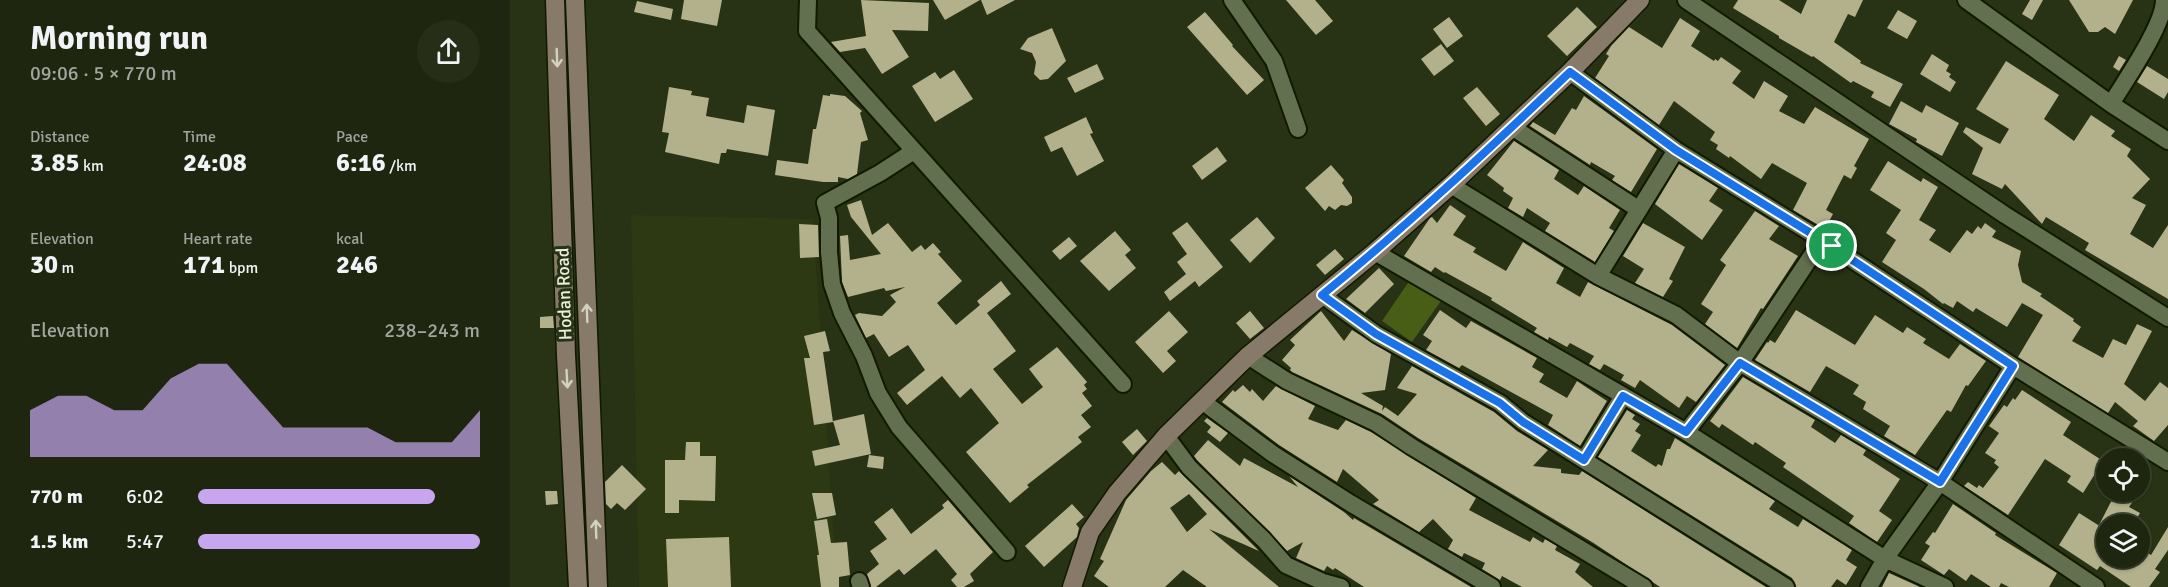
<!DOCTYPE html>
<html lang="en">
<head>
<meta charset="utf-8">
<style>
	:root { --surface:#1e260f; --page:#262e18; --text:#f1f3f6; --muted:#a1a59e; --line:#3c432f; --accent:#c7a6ef }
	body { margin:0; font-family:Signika,sans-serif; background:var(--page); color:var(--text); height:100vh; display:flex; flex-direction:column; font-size:22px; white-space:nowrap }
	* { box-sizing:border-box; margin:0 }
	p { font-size:20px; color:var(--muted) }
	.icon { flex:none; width:33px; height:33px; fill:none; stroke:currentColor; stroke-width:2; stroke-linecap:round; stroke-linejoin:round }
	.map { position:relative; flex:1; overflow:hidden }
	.drawer { display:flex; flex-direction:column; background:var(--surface); width:510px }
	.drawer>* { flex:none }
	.controls { position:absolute; left:1586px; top:448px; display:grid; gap:12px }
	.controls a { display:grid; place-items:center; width:54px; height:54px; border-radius:50%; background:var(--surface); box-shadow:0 2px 4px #0004,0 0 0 2px var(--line); font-size:30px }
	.pin { position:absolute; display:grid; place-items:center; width:51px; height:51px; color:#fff; margin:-26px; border:3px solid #fff; border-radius:50%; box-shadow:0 2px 6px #0007 }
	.round { display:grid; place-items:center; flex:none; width:63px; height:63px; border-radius:32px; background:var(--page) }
	.headline { display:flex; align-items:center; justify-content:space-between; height:102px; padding:0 30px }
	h1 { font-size:33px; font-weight:700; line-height:45px }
	.metrics { display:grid; grid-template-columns:repeat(3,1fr); gap:9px; height:102px; padding:6px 30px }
	.metrics div { display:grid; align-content:center }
	.metrics b { font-size:26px; font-weight:700 }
	.metrics small { font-size:16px; font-weight:400 }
	.metrics p { font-size:16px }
	.chart { height:168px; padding:12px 30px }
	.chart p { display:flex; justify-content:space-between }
	.chart svg { width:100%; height:108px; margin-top:6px; fill:var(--accent); opacity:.7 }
	ul { padding:0 30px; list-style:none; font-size:20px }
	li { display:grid; grid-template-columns:96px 72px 1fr; align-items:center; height:45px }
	li i { height:15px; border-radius:8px; background:var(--accent) }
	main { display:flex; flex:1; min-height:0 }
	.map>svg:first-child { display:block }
	.built { fill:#2c3913 }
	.green { fill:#485d15 }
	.building { fill:#b3b18b; fill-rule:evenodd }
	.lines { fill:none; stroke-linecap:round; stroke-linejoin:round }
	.street-casing { stroke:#111a00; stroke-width:20 }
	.secondary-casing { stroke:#111a00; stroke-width:21 }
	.street { stroke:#63704f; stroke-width:16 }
	.secondary { stroke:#887a68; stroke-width:18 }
	.oneway { stroke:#d1d2c0 }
	.route-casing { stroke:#fff; stroke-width:12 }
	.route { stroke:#1a73e8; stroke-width:8 }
	.labels { text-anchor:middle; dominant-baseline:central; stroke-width:6; stroke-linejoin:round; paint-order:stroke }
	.street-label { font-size:18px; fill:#e9f0de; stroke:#283214 }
</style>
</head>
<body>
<main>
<section class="drawer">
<div class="headline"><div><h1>Morning run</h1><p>09:06 · 5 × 770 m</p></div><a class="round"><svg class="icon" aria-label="share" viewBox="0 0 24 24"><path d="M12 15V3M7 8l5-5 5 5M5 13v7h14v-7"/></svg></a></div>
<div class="metrics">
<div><p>Distance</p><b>3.85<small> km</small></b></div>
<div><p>Time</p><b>24:08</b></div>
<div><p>Pace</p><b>6:16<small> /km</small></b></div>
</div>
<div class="metrics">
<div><p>Elevation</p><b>30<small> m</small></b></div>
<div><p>Heart rate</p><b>171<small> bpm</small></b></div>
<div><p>kcal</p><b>246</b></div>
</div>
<div class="chart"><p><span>Elevation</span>238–243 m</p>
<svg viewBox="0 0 160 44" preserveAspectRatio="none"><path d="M0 44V25L10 19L20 19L30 25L40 25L50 12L60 6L70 6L80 19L90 32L100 32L110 32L120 32L130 38L140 38L150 38L160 25V44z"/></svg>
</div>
<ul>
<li><b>770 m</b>6:02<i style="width:84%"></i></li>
<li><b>1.5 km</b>5:47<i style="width:100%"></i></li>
</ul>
</section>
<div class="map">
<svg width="1658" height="587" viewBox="0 0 1658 587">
	<rect width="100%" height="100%" fill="#283214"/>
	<path class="built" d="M121,215L303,219L327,587H129Z"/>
	<path class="green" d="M902,277L933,298L902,342L872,321Z"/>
	<path class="building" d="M174,0H212L207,26L171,19Z
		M351,0L419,3L418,31L382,30L399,57L372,74L355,48L330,52L321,42L356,36Z
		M423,0H470L435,20Z
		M471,0H505L477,15Z
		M776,0H805L823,21L806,35Z
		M1228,0H1269L1291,14L1297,0H1353L1345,17L1338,14L1324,42L1351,61L1350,63L1393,84L1380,107L1361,97L1364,92L1343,81L1341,83L1303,56L1302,57L1269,38V36L1223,8Z
		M1520,0H1533L1522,20L1512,14Z
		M1559,0H1623L1605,34L1595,27L1588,32H1579Z
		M127,1L163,9L161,20L124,12Z
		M1067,7L1087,27L1057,56L1037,36Z
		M1388,10L1407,21L1397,39L1377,28Z
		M695,12L723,45L722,46L754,80L737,95L677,27Z
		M939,17L953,36L937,48L923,29Z
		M1170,18L1190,31L1181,46L1204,61L1205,59L1208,61L1211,57L1231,71L1222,83L1244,99L1254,81L1278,96L1269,111L1294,124L1305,107L1359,139L1344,166L1347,168L1341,179L1334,175L1316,210L1323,214L1315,229L1283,210L1297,183L1262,163L1251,179L1220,156L1219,158L1206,149L1208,145L1200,140L1205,132L1164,101L1149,125L1085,78L1099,56L1096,54L1101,46L1119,27L1152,48Z
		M542,28L556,61L538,79L530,80L524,74L526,62L522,53L510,49L518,38Z
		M931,44L944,61L924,76L911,59Z
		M1422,54L1439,65L1436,71L1441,74L1439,77L1446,82L1440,92L1410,74Z
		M1609,56L1616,60L1609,71L1603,67Z
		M1496,61L1549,95L1534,119L1564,141L1581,115L1605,131L1601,136L1621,149L1617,156L1640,179L1622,198L1636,205L1620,234L1643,248L1658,225V299L1575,250L1579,243L1536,217L1532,224L1495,184L1492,189L1462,174L1473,148L1453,132L1456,127L1490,144L1499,129L1466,109Z
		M587,64L594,79L565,93L557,78Z
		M1637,66L1658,79V92L1654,99L1627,82Z
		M444,70L463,99L425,122L402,86L425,72L430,79Z
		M159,87L182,91L181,95L199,98L196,116L234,123L237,105L265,110L258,156L217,149L216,153H211L209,164L155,152L159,133L152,132Z
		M967,87L990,114L976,126L953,98Z
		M320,94L335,96L352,111L350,113L358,140L351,142L347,174L338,179L328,177V182H313L265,175L267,160L298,164L303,129H306L313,95L320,96Z
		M1074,96L1147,149L1121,192L1102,180L1105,176L1081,162L1080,165L1020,126L1023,122L1045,135L1062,108L1066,110Z
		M1391,101L1412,113L1416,105L1449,123L1432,156L1406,142L1407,139L1379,124Z
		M576,117L583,133L580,134L594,161L567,176L552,147L541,152L534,137Z
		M1004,141L1049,170L1044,179L1068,195L1074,186L1110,210L1099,228L1104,231L1085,262L1035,231L1040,223L1017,208L1013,217L998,208L1003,198L993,191L994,188L977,175Z
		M707,147L717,161L692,180L682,166Z
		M1378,161L1411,182L1413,178L1428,187L1409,220L1426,230L1419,240L1440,253L1457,230L1462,234L1468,226L1471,229L1475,223L1486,231L1482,237L1511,251L1508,265L1512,282L1532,294L1530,296L1564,319L1563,321L1571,327L1562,341L1593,358L1603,339L1616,345L1627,324L1642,331L1614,384L1635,401L1650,382L1658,388V425L1644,441L1623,426L1628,421L1605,402L1598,413L1508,357L1533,315L1512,303L1497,327L1466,308L1463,312L1447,301L1443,308L1434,303L1433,304L1414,289L1372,262L1386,240L1376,233L1391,210L1360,190Z
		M1169,164L1208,188L1199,201L1213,210L1192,240L1145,204Z
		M821,165L834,180L832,183L842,197V203L837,206L831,205L825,210L819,206L815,211L795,188Z
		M351,200L362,235L378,223L402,252L411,245L415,250L423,243L431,252L428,254L452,281L427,303L446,325L470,305L467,301L491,281L501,294L477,313L506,351L483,369L512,404L533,387L519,369L547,347L577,382L574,385L577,389L572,393L582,406L571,415L581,427L568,437L572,442L517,485L519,487L500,503L456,452L489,423L461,388L450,398L432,376L397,405L387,393L415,370L398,345L379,357L364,334L356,338L345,315L349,313L372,316L386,302L380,295L395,287L376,291L374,288L338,297L332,282L330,236L338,235L340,260L371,254L341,217L337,205Z
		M940,205L956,216L943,235L966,248L963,252L996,271L1013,242L1054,268L1046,283L1070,297L1078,282L1162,325L1215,365L1186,402L1177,396L1169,408L1130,380L1125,388L1111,380L1114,375L1094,364L1090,370L1079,364L1084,356L1060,343L1057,347L1039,337L1038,340L1024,332L1027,328L981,300L982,298L935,272L934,273L925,267L921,272L894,256L920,218L922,217L927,223Z
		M1245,211L1269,226L1259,239L1288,256L1253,309L1251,308L1227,348L1195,324L1203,312L1191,304L1216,265L1210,260Z
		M747,217L765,238L740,263L720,240Z
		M677,222L713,267L689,287L685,281L660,301L654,292L676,274L667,262L677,254L662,233Z
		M1133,223L1175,247L1159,279L1163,281L1153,297L1125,283L1134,269L1113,256Z
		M289,224L308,225L309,257L290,258Z
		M605,231L621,250L615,255L626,268L599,291L570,261Z
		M559,237L567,246L550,260L542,251Z
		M825,249L834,259L815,275L806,265Z
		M869,268L884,284L855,313L836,299Z
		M930,310L956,328L961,321L1027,358L1022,367L1034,374L1029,382L1057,398L1067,381L1097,401L1070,446L1038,425L1043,415L952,365L949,368L916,350L922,341L913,335Z
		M1286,310L1345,345L1365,315L1393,333L1397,327L1416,339L1413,343L1439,359L1450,344L1476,361L1458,386L1456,385L1441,412L1437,410L1405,455L1374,436L1380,426L1353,409L1356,402L1343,394L1349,385L1316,366L1300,392L1245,360L1257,342L1258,343L1260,340L1265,343Z
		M659,311L678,332L657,351L666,361L653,373L625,342Z
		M740,311L754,328L740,339L726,323Z
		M811,311L834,341L842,330L881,354L875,390L851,393L873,406L872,411L875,407L888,416L907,394L887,388L902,366L984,412L1007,431L1038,450L1023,466L1051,469V473L1069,475L1072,471L1256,587H1150L1082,542L908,438L872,414L782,372L780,370L781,368L772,360L785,345L780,340Z
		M43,316L44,328H30V317Z
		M315,331L320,351L313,352L323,422L304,425L294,358H300L294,336Z
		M1233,377L1305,420L1301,427L1325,443L1331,435L1356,450L1353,455L1390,479L1369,511L1382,520L1367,542L1339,523L1344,516L1273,467L1276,463L1245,442L1243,445L1212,424L1209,428L1200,421Z
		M733,385L740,392L742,389L753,401L766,386L805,406L798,419L828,430L836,420L861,432L966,498L959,510L1020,542L1023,537L1033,543L1035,539L1047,546L1045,550L1070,564L1065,572L1083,587H1012L992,576L990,580L972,569L975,563L954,553L952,557L938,549L943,540L923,519L909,532L863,504L869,500L833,469L827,482L769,445L712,402L723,390L725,392Z
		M1512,390L1561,422L1553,435L1593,461L1573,493L1557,482L1561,476L1535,459L1498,515L1454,486L1458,482L1467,488L1469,485L1473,488L1489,467L1484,463L1486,460L1475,453L1489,433L1479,426L1494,405L1497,407L1503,398L1505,400Z
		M1117,410L1125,415L1122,419L1130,424L1125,431L1131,435L1121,451L1146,467L1148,464L1152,466L1157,449H1160L1165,438L1265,501L1259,509L1288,527L1293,519L1342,550L1336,560L1347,567L1336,585L1327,579L1321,587H1286L1282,578L1088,457Z
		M354,414L361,454L305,466L302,451L330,445L323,421Z
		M697,418L718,433L710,442L697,432L701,427L694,421Z
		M627,429L637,441L623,455L612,442Z
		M698,440L730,466L734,458L788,487L779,476L834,512L843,520L844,518L961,587H854L825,568L823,570L817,566L814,571L786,558L793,542L777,551L687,460L684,456Z
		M176,442H190V456H206L205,501L169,500V513H155V460H175Z
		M359,455L374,457L373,469L357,467Z
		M652,462L665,475L669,471L749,551L699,529L769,587H697L673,570L655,587H599L584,576L594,561L590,559L616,500L641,471ZM679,494L697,514L677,532L660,508Z
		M112,465L136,489L115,510L107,503L101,509L96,504L95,482Z
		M35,491H47L48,504L36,505Z
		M1606,492H1629L1619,507L1630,513L1623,525H1589Z
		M302,493H322L326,515L307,519Z
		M438,500L483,552L460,574L464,581L454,587H447L441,580L447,574L426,549L394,575L389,569L366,587H361L357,574L369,564L360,551L377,539L364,522L382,508L401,534L434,508L432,505Z
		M562,504L574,517L566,524L569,528L567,537L534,567L515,546Z
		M1443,504L1486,533L1485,535L1547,573L1539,587H1499L1491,583L1489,587H1481L1461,574L1456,581L1439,569L1434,575L1411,560L1420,546L1415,543L1423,532L1425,533Z
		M1569,513L1596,530V558H1629V547L1641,555L1658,527V550L1645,569L1650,572L1639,587H1621L1590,566L1587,570L1549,545Z
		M317,519L321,543L337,542L340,575L329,577V587H311L307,555H309L304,521Z
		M219,537L221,587H158L156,539Z
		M1379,573L1410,587H1372Z"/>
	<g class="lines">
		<g class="street-casing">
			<path id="street" d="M298,0L297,31L613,384
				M722,0L764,61L788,129
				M1176,0L1495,215L1658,318
				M1456,0L1601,104L1658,141
				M1060,72L1166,150L1312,240L1503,366L1658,462
				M1601,104C1615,81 1654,25 1654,0
				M1002,127L1128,209
				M404,151L370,173L315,203L319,218V252L322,284L332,313L354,356L368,393L389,427L497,552
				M941,185L1088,276L1166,315L1230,363L1430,482L1586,587
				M865,252L1176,432L1375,559L1435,587
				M1088,276L1166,150
				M812,295L866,334L990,403L1013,422L1276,587
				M738,356L777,381L866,423L902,447L1134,587
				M692,401L763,454L840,503L982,587
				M1176,432L1230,363L1312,240
				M656,436L679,467L754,540L776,565L813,582L831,587
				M1074,460L1113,396
				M349,581L351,587
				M1359,587L1375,559L1430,482L1503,366"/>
		</g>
		<g class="secondary-casing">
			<path id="secondary" d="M45,0L56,355L68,587
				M65,0L88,587
				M562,587L580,532L607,493L656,436L738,356L865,252L941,185L1060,72L1130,0"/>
		</g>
		<use href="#street" class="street"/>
		<use href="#secondary" class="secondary"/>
	</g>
	<defs><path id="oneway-shaft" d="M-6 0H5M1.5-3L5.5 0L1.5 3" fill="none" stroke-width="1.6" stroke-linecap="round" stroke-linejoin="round" transform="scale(1.5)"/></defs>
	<g class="oneway">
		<use href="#oneway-shaft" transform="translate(47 58) rotate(88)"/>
		<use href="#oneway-shaft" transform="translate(77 313) rotate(-92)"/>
		<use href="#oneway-shaft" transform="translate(57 379) rotate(87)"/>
		<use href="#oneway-shaft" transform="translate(86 529) rotate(-92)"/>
	</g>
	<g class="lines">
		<g class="route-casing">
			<path id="route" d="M1060,72L1166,150L1312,240L1503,366L1430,482L1230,363L1176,432L1113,396L1074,460L1013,422L990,403L866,334L812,295C898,225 979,149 1060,72Z"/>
		</g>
		<use href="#route" class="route"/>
	</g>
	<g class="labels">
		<g class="street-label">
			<text transform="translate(54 294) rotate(-92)">Hodan Road</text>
		</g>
	</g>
</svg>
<div class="controls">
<a><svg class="icon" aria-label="locate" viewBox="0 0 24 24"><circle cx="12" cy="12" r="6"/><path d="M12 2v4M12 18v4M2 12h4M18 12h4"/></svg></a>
<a><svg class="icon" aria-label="layers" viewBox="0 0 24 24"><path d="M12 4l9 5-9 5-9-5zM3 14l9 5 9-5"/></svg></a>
</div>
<div class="pin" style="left:1322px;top:246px;background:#1e9e55"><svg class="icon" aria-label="arrive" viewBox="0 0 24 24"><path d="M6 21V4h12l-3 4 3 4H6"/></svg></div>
</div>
</main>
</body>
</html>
